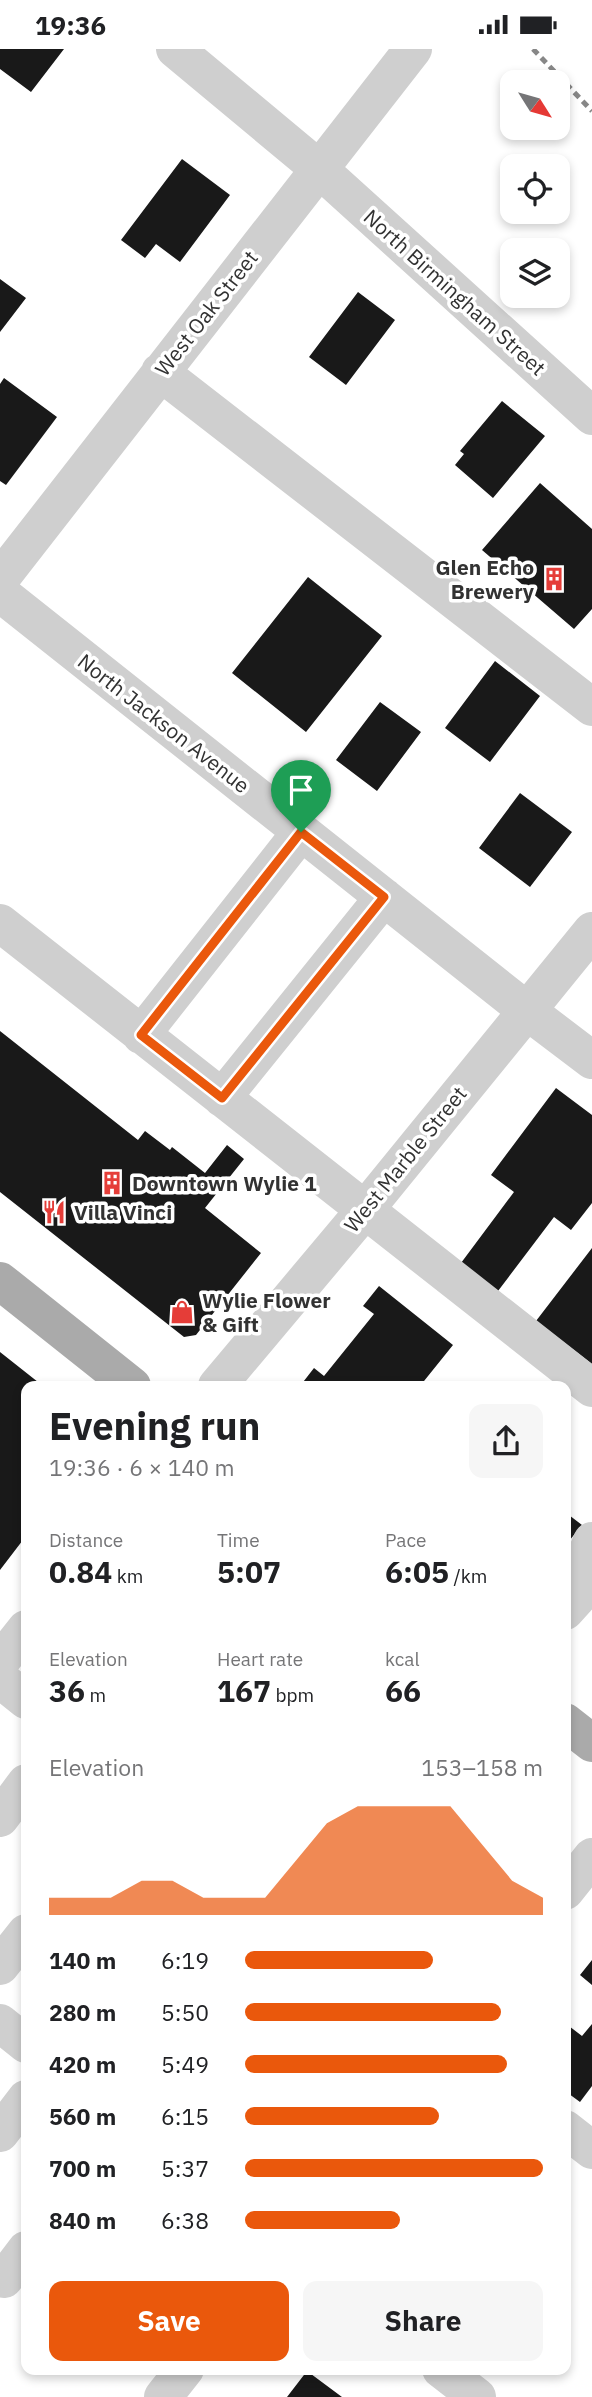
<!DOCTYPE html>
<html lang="en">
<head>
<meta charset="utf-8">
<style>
	:root { --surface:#fff; --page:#f6f6f6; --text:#202124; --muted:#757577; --accent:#ea580c }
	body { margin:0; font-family:"IBM Plex Sans",sans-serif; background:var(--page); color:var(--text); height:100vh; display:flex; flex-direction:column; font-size:26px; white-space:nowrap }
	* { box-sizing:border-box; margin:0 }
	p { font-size:23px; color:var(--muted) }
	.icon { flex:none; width:38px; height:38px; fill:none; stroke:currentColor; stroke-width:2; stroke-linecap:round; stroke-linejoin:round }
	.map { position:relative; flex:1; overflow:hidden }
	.side { position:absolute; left:21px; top:1332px; width:550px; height:994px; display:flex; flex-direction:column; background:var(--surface); border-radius:14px; box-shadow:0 4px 10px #0003 }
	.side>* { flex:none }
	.needle { width:46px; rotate:127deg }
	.tools { position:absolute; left:500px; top:21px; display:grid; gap:14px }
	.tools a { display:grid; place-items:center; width:70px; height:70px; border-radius:14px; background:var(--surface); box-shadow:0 4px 10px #0003; font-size:35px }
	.pin { position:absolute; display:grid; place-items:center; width:60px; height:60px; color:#fff; margin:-72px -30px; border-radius:50% 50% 50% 0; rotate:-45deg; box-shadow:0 0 7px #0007 }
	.pin .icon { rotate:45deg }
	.round { display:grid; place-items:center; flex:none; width:74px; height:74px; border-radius:14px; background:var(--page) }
	.overview { display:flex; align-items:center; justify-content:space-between; height:119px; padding:0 28px }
	h1 { font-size:38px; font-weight:800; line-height:52px }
	.metrics { display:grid; grid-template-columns:repeat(3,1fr); gap:10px; height:119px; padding:7px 28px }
	.metrics div { display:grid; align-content:center }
	.metrics b { font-size:30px; font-weight:800 }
	.metrics small { font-size:19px; font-weight:400 }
	.metrics p { font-size:19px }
	.chart { height:196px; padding:14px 28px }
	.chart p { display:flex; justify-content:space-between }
	.chart svg { width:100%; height:126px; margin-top:7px; fill:var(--accent); opacity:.7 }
	.primary-button { display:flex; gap:14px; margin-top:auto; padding:14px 28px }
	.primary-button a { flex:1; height:80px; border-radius:14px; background:var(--accent); color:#fff; font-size:28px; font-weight:800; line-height:80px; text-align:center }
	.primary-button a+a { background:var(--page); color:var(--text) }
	ul { padding:0 28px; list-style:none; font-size:23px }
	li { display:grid; grid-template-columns:112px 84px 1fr; align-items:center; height:52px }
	li i { height:18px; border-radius:9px; background:var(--accent) }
	.status { display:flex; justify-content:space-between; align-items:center; height:49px; padding:0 35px; background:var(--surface); direction:ltr }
	.status svg { height:19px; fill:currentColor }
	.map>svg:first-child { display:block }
	.building { fill:#191919 }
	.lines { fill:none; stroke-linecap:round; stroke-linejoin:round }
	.minor { stroke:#cfcfcf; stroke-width:38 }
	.major { stroke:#aaa; stroke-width:38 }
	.rail { stroke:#878787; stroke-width:5; stroke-dasharray:7 5; stroke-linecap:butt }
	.route-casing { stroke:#fff; stroke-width:14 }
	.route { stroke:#ea580c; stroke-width:9 }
	.labels { text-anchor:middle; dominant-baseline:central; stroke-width:7; stroke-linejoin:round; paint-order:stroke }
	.street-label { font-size:21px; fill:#323232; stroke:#fff }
	.poi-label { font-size:21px; font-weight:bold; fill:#323232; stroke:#fff; text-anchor:start }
</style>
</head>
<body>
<div class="status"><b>19:36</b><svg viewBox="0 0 49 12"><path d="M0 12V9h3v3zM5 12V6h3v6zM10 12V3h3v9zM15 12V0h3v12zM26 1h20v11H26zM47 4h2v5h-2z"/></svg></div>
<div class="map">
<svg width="592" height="2348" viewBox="0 0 592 2348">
	<rect width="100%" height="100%" fill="#fff"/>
	<path class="building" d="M0,0H64L31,43L0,20Z
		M182,110L230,146L180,213L156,195L145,209L121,191Z
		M0,230L26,249L0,283Z
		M358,243L395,271L346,336L309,308Z
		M4,329L57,368L6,436L0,432V335Z
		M502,352L545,387L493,449L455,416L464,405L460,402Z
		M540,434L592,480V560L574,580L482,501Z
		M308,528L382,587L306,683L232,624Z
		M495,612L540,647L490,713L445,679Z
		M380,653L421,683L377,742L336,711Z
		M520,744L572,783L530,838L479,799Z
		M0,982L138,1091L145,1082L170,1101L172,1098L205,1124L227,1096L244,1110L205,1159L261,1204L196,1286L184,1288L0,1143Z
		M556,1039L592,1066V1154L571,1181L554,1168L498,1242L461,1214L514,1143L491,1126Z
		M592,1199V1315L536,1272Z
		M379,1237L453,1296L420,1337H300L314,1319L324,1327L374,1265L363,1257Z
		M0,1303L43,1337H26V1487L0,1521Z
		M565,1463L582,1476L565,1497Z
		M592,1911V1936L580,1926Z
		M565,1974L582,1987L592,1975V2037L580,2053L565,2042Z
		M307,2322L342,2348H287Z"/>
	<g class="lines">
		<path class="minor" d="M175,0L318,119L592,367
			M160,323L592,658
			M0,530L413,0
			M0,544L526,961L592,1011
			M0,874L592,1339
			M141,986L301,783
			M222,1049L384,848
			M217,1337L364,1162L592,882
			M591,1531L586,1506L592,1492
			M565,1562L592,1532
			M0,1613L26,1580
			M0,1630L26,1651
			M0,1769L26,1734
			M565,1842L592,1808
			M0,1917L26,1884
			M0,1974L26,1995
			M565,2080L592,2101
			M0,2084L26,2050
			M4,2230L26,2201
			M441,2320L477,2348
			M163,2348L185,2320"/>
		<path class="major" d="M0,1232L132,1337
			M565,1673L592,1694"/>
		<path class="rail" d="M533,0L592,62"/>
	</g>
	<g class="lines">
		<g class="route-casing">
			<path id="route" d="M301,783L384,848L222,1049L141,986Z"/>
		</g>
		<use href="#route" class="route"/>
	</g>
	<defs>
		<g id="building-bare" transform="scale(1.89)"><path d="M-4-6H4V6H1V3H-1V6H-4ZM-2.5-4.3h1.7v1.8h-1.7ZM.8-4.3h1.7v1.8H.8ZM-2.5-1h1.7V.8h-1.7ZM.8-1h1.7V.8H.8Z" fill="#e53d38" stroke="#fff" stroke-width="2.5" paint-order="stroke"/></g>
		<g id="restaurant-bare" transform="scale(1.89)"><path d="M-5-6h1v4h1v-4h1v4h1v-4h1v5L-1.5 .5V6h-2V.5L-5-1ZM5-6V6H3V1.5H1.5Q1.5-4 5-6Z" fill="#e53d38" stroke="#fff" stroke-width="2.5" paint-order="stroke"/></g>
		<g id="shop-bare" transform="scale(1.89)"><path d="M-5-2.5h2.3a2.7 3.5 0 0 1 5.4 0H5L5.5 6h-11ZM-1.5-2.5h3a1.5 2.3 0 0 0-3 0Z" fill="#e53d38" stroke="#fff" stroke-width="2.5" paint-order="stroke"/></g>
	</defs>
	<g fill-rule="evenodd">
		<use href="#building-bare" x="554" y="530"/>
		<use href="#building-bare" x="112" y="1134"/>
		<use href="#restaurant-bare" x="54" y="1163"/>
		<use href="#shop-bare" x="182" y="1263"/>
	</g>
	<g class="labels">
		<g class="street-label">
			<text transform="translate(455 243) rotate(42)">North Birmingham Street</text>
			<text transform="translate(206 264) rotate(-52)">West Oak Street</text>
			<text transform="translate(164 674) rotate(38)">North Jackson Avenue</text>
			<text transform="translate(405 1110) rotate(-51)">West Marble Street</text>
		</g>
		<g class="poi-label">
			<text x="534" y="518" text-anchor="end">Glen Echo<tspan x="534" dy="24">Brewery</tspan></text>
			<text x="132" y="1134">Downtown Wylie 1</text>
			<text x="74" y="1163">Villa Vinci</text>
			<text x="202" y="1251">Wylie Flower<tspan x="202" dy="24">&amp; Gift</tspan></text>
		</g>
	</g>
</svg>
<div class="tools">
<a><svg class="needle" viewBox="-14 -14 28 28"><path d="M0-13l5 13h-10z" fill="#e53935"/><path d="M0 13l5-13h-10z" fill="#757577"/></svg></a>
<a><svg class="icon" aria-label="locate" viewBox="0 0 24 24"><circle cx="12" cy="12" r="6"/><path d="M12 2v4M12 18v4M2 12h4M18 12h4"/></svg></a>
<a><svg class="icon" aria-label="layers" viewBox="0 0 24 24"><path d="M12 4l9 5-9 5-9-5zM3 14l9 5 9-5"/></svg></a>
</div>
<div class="pin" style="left:301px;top:783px;background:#1e9e55"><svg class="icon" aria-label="arrive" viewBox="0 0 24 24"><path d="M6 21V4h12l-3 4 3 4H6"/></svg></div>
<section class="side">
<div class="overview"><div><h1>Evening run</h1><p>19:36 · 6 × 140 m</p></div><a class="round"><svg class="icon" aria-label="share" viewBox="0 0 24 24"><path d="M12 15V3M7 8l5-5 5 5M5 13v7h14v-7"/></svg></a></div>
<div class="metrics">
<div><p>Distance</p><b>0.84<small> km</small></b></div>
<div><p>Time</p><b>5:07</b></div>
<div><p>Pace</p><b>6:05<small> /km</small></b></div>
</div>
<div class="metrics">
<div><p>Elevation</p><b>36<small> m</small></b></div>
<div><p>Heart rate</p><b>167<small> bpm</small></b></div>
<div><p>kcal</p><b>66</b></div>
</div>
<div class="chart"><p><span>Elevation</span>153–158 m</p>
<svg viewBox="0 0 160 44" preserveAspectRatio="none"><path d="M0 44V38L10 38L20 38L30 32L40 32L50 38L60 38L70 38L80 25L90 12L100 6L110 6L120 6L130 6L140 19L150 32L160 38V44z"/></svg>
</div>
<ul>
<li><b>140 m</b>6:19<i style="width:63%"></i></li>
<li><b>280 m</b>5:50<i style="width:86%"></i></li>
<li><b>420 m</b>5:49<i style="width:88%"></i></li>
<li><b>560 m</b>6:15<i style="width:65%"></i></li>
<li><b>700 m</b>5:37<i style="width:100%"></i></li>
<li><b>840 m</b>6:38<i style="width:52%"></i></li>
</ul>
<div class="primary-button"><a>Save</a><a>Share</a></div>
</section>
</div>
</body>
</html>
